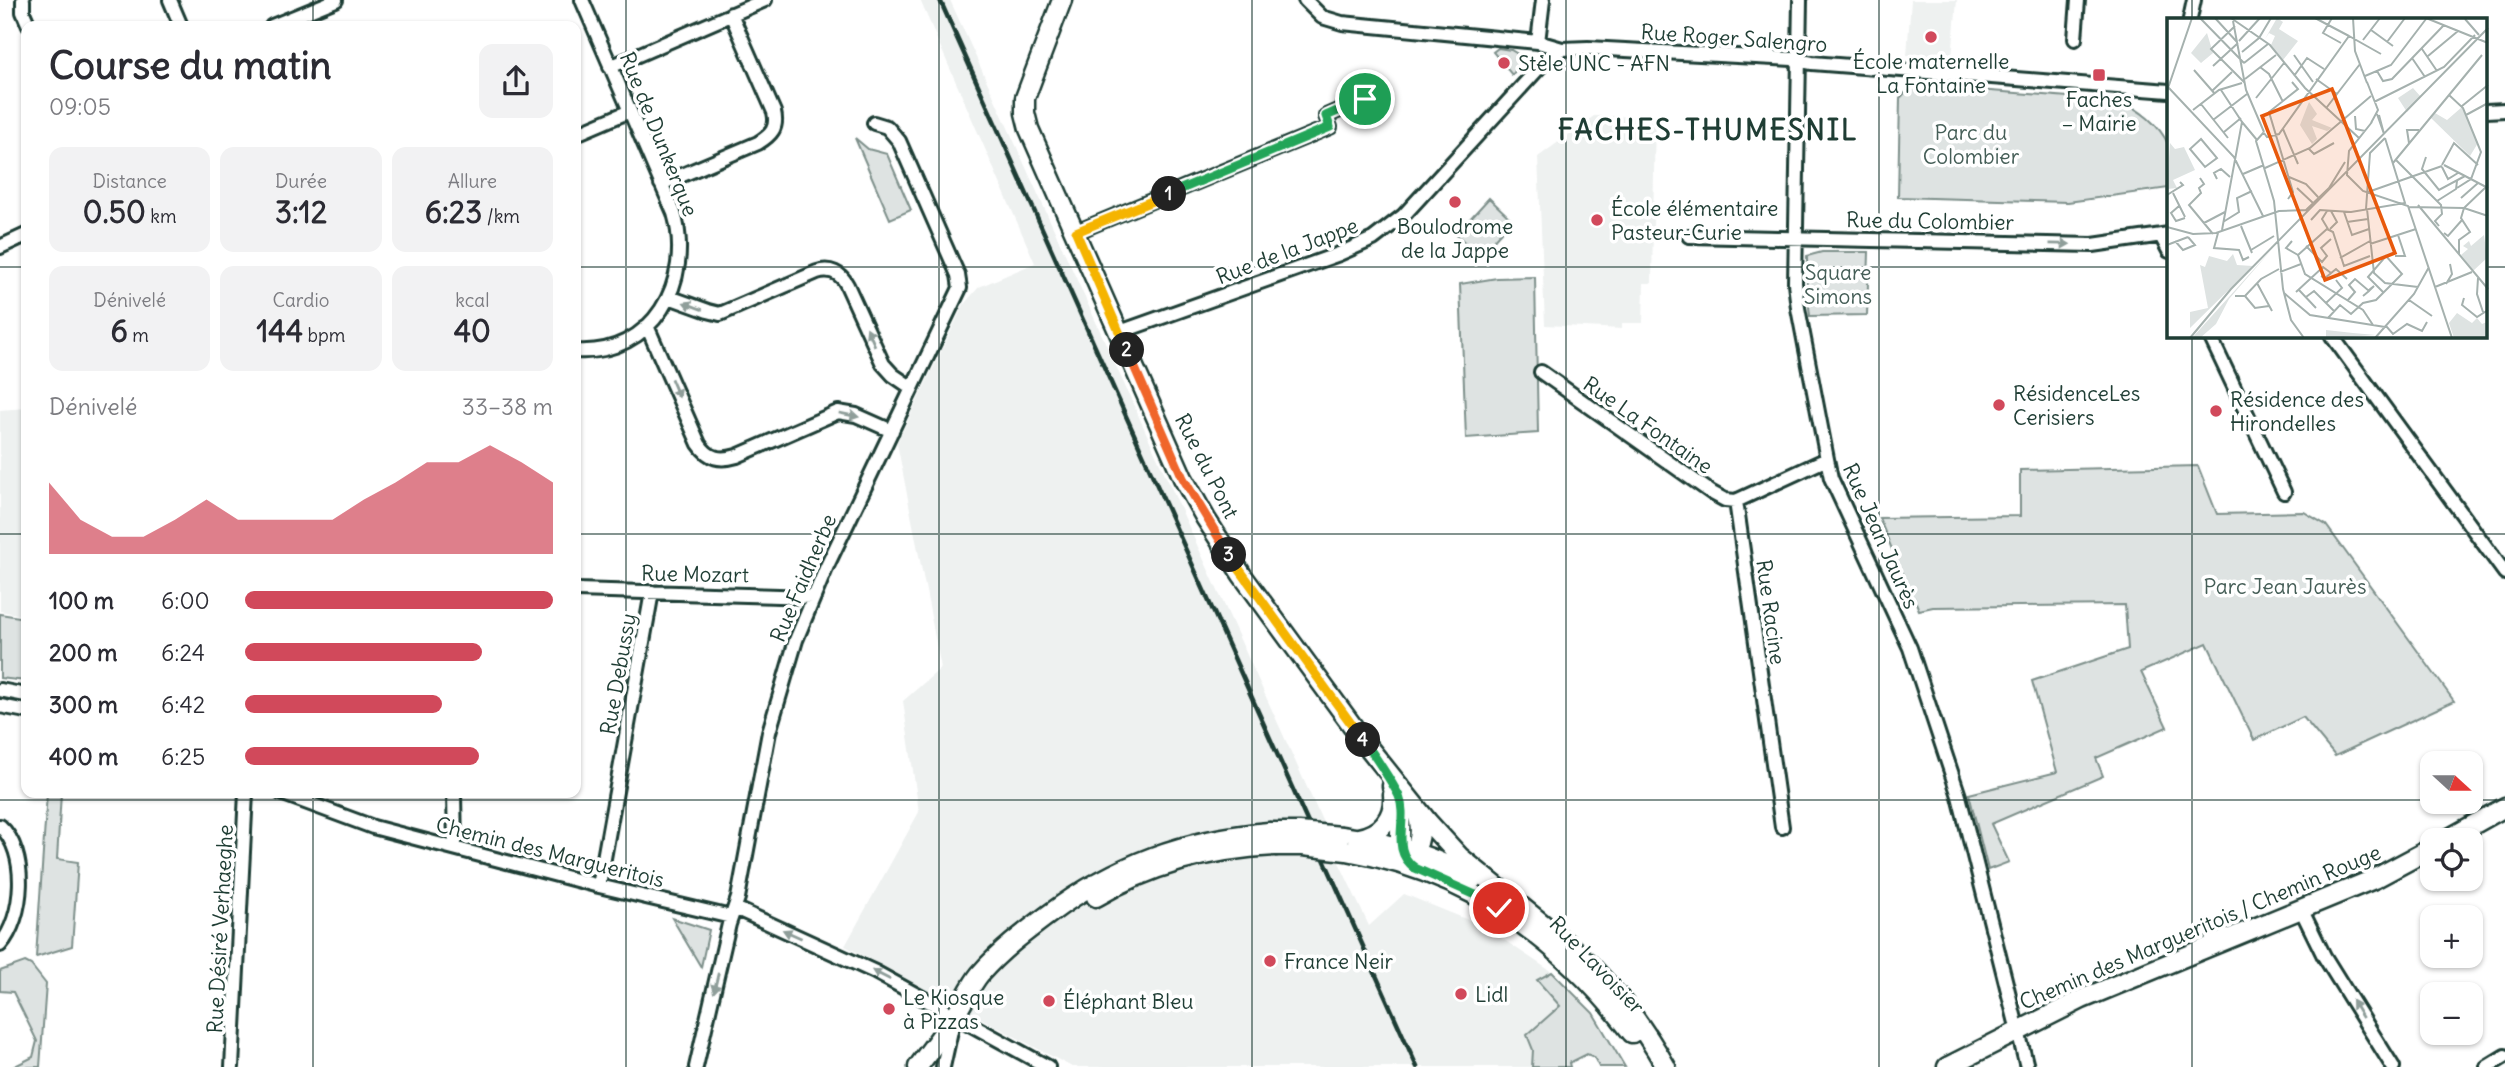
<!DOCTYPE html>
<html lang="fr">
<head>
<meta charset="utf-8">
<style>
	:root { --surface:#fff; --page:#f2f2f3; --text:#2b2b33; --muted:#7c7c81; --accent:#d1495b }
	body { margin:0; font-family:Delius,sans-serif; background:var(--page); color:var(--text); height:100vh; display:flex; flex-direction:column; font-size:26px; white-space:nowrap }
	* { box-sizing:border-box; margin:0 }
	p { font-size:23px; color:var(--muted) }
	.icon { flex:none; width:38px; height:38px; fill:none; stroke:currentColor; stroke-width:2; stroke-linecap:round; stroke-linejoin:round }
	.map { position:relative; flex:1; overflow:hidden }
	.sheet { position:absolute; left:21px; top:21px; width:560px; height:777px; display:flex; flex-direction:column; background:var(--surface); border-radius:14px; box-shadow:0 2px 5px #0004 }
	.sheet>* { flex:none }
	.needle { width:46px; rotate:111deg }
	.tools { position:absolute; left:2420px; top:751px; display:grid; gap:14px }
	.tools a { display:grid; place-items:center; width:63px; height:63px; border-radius:14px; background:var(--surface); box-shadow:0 2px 5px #0004; font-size:35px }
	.pin { position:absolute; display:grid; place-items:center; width:60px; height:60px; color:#fff; margin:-30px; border:4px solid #fff; border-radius:50%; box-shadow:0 2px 7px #0007 }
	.km { position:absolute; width:35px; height:35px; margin:-18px; border-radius:50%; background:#222; color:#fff; font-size:19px; line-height:35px; text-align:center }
	.round { display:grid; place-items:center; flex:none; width:74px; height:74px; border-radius:14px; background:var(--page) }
	.overview { display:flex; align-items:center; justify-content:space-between; height:119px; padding:0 28px }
	h1 { font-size:38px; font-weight:700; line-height:52px }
	.figures { display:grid; grid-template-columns:repeat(3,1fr); gap:10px; height:119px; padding:7px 28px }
	.figures div { display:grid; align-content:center; border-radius:14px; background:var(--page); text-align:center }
	.figures b { font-size:30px; font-weight:700 }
	.figures small { font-size:19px; font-weight:400 }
	.figures p { font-size:19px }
	.chart { height:196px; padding:14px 28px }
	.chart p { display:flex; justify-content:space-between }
	.chart svg { width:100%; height:126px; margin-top:7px; fill:var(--accent); opacity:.7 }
	ul { padding:0 28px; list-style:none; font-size:23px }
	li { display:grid; grid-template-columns:112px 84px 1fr; align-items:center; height:52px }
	li i { height:18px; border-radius:9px; background:var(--accent) }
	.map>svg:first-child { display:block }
	.built { fill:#eef1f0 }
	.green { fill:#dee3e2; stroke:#7e908b; stroke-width:2 }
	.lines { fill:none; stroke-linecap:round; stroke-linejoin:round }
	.street-casing { stroke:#1f3d34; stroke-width:18 }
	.secondary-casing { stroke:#1f3d34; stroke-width:23 }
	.street { stroke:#fff; stroke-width:12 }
	.secondary { stroke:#fff; stroke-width:18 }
	.rail { stroke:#1f3d34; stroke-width:4.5 }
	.secondary-bridge-casing { stroke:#1f3d34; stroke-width:23; stroke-linecap:butt }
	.secondary-bridge { stroke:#fff; stroke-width:18 }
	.oneway { fill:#8f9e9a }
	.split-1-casing { stroke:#fff; stroke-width:14 }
	.split-2-casing { stroke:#fff; stroke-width:14 }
	.split-3-casing { stroke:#fff; stroke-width:14 }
	.split-4-casing { stroke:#fff; stroke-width:14 }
	.split-5-casing { stroke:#fff; stroke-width:14 }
	.split-1 { stroke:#22a559; stroke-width:9 }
	.split-2 { stroke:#f5b400; stroke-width:9 }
	.split-3 { stroke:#f0652b; stroke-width:9 }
	.split-4 { stroke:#f5b400; stroke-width:9 }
	.split-5 { stroke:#22a559; stroke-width:9 }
	.grid { fill:none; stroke:#1f3d34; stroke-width:2; stroke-opacity:0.55 }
	.poi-dot { fill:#d1495b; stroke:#fff; stroke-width:2.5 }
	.labels { text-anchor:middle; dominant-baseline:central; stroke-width:7; stroke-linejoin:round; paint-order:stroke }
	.street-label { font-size:21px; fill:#1f3d34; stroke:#fff }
	.poi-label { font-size:21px; fill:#1f3d34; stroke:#fff; text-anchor:start }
	.park-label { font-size:21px; fill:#455e57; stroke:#fff }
	.district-label { font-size:28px; font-weight:bold; letter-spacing:2px; fill:#1f3d34; stroke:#fff }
	.inset-road { fill:none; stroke:#a5b1ae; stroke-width:2 }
	.view { fill:#e8590c; fill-opacity:0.15; stroke:#e8590c; stroke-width:3.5 }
	.inset-edge { fill:none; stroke:#1f3d34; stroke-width:3.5 }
</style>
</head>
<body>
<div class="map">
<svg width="2505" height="1067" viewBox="0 0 2505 1067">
	<rect width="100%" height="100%" fill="#fff"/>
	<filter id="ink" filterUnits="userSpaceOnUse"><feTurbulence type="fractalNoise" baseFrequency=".0143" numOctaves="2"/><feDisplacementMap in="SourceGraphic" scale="14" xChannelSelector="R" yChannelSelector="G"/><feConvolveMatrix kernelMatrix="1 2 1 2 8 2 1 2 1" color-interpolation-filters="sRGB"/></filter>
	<g filter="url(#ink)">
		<path class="built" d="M920,0H950L1325,827L1286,825L1299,856L1337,858L1369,926L1404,894L1483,926L1552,972L1538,980L1560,1006L1527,1035L1533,1050L1532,1067H1072L845,946L919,812L903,701L941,668L897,443L964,304L979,287L1035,263Z
			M1911,0H1957L1952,58L1907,55Z
			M1594,116L1655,117L1652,283H1644L1643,323H1622V329L1545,325L1538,157Z
			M26,408V616L0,611V410Z"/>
		<path class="green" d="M1498,48L1511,50L1521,56L1522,62L1512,75L1493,52Z
			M1914,85L2120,101C2139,109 2159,124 2168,144C2173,155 2169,175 2169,188L2068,202L1898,197L1900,98Z
			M855,138L868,149L887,154L911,210L890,219Z
			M1489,198L1512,220L1479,256L1456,234Z
			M1822,252H1869L1867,315L1810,316L1807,288V256Z
			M1535,277L1538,433L1466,438L1460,284L1497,278Z
			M2198,466L2217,514L2304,512L2326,525L2454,701L2335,756L2303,717L2254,740L2207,643L2141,672L2167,727L2096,758L2103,776L1991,824L2009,862L1988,870L1969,794L2057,772L2032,681L2128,649L2125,605L1933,607L1919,610L1914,598L1903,602L1901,598L1908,585L1903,573L1890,568L1894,554L1879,518L2020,516V470Z
			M0,614L26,618V681L0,678Z
			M47,793H61L57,859L78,862L72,946L36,957Z
			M672,918L709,930L701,967Z
			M25,962L31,965L46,984L40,1067H13L33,1057L37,1041L13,992L0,991V971Z
			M1552,972L1593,1013L1625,1067H1599L1594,1057L1587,1054L1569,1063L1570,1067H1532L1533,1050L1527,1035L1560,1006L1537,980Z"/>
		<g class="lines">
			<g class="street-casing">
				<path id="street" d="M23,0V12L29,26
					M170,0L181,26
					M1305,0L1322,17L1342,23L1538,42L1562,49L1588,48L1792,59L1812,63L2169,91
					M1800,0L1795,283L1798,308L1827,459L1831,478L1910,648L1959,796L2027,1067
					M2190,19L2194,0
					M272,26L336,0
					M2075,39L2078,0
					M1538,42L1543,0
					M610,67L765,0
					M2486,111L2505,110
					M576,134L630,111
					M661,184L758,143C771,135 778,128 774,112L731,14
					M1076,232L1330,127L1326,116L1365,99
					M1689,236L2093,245L2169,234
					M2161,236L2169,251
					M0,247L26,235
					M669,297L708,311L720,314L817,272C830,268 841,273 847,285L883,364L893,375L912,388
					M647,326L699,444C709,459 720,461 737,456L838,412L856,415L892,431
					M1120,332L1339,254L1373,239L1403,216L1548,58L1562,49
					M2210,336L2284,492
					M2332,336L2505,573
					M576,351C653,356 694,281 674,213L582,0
					M1541,372L1712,493L1725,500L1736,501
					M576,590L813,597
					M0,690L26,695
					M0,706L26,711
					M281,793L373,827L599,886L731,917
					M454,793L455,847
					M0,826C29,852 24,918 0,945
					M1782,827L1736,501L1827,459
					M599,886L652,592
					M735,908L875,972L1048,1067
					M2301,909L2324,956L2393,1067
					M232,1067L246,793
					M696,1067L729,924L738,898L769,732L796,640L827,566L960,288L958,275L899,141L887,127L874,123
					M943,1067L952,1026
					M2487,1067L2505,1056"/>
			</g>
			<g class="secondary-casing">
				<path id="secondary" d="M1062,0L1025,98V113L1029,129L1183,478L1206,519L1242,575L1368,747L1428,822L1460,857L1544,925
					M1392,786C1408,809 1394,836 1404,860
					M1341,836C1387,842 1433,855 1473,879
					M1358,838C1381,834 1395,817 1393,794
					M2446,840L2505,807
					M1347,851C1466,872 1560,938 1632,1033
					M1402,856L1413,853C1422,840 1421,824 1416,810
					M1096,897C1150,865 1212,849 1275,846
					M1535,919C1589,956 1634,1010 1666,1067
					M918,1067C930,1050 944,1033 955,1015C964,1002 970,986 980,974C1000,951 1024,933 1048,915C1116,864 1185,839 1269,832
					M1947,1067L2082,999L2374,879L2432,848"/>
			</g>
			<use href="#street" class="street"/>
			<use href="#secondary" class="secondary"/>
			<path class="rail" d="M940,0L1417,1067"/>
			<g class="secondary-bridge-casing">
				<path id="secondary-bridge" d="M1269,832H1299L1341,836
					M1275,846H1303L1347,851"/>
			</g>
			<use href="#secondary-bridge" class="secondary-bridge"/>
		</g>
		<defs><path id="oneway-solid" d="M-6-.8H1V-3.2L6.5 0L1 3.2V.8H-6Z" transform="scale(1.75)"/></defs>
		<g class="oneway">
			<use href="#oneway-solid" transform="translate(2060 244) rotate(1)"/>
			<use href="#oneway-solid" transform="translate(693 306) rotate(-159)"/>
			<use href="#oneway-solid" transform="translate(871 337) rotate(-114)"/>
			<use href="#oneway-solid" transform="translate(675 388) rotate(67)"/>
			<use href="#oneway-solid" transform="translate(849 415) rotate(11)"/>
			<use href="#oneway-solid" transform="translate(792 934) rotate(-156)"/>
			<use href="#oneway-solid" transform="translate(881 975) rotate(-153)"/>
			<use href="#oneway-solid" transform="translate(716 983) rotate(103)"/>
			<use href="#oneway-solid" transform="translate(2357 1009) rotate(-122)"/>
		</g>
	</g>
	<g class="lines" filter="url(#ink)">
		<g class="split-1-casing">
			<path id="split-1" d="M1169,194L1330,127L1326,116L1365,99"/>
		</g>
		<g class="split-2-casing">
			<path id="split-2" d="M1127,350L1076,232L1169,194"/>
		</g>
		<g class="split-3-casing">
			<path id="split-3" d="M1127,350L1183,478L1229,555"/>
		</g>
		<g class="split-4-casing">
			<path id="split-4" d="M1229,555L1363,740"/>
		</g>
		<g class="split-5-casing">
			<path id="split-5" d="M1363,740C1373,753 1392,782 1399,796C1409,822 1389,849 1415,868L1480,897L1499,908"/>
		</g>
		<use href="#split-1" class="split-1"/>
		<use href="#split-2" class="split-2"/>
		<use href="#split-3" class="split-3"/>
		<use href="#split-4" class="split-4"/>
		<use href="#split-5" class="split-5"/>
	</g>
	<path class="grid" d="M313,0V26M626,0V1067M939,0V1067M1252,0V1067M1566,0V1067M1879,0V1067M2192,0V19M0,267H26M576,267H2169M2486,267H2505M2192,336V1067M0,534H26M576,534H2505M313,793V1067M0,800H2432M2471,800H2505"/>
	<g class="poi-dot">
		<circle cx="1931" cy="37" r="7"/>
		<circle cx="1504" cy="63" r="7"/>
		<rect x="2092" y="68" width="14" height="14" rx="3.5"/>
		<circle cx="1455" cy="202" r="7"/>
		<circle cx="1597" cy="220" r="7"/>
		<circle cx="1999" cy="405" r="7"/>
		<circle cx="2216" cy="411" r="7"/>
		<circle cx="1270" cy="961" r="7"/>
		<circle cx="1461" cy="994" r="7"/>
		<circle cx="1049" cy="1001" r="7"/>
		<circle cx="889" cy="1009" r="7"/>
	</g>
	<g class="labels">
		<g class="street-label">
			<text transform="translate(1734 38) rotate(4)">Rue Roger Salengro</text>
			<text transform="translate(659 134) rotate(68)">Rue de Dunkerque</text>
			<text transform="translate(1930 221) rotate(1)">Rue du Colombier</text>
			<text transform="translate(1287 251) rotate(-21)">Rue de la Jappe</text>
			<text transform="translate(1648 425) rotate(35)">Rue La Fontaine</text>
			<text transform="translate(1207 466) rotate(63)">Rue du Pont</text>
			<text transform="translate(1881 536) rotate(66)">Rue Jean Jaurès</text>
			<text transform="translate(695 574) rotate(1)">Rue Mozart</text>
			<text transform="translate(803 578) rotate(-67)">Rue Faidherbe</text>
			<text transform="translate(1771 612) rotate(82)">Rue Racine</text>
			<text transform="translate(618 674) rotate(-80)">Rue Debussy</text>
			<text transform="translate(550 852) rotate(14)">Chemin des Margueritois</text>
			<text transform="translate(2200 927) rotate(-23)">Chemin des Margueritois / Chemin Rouge</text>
			<text transform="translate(220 929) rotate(-87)">Rue Désiré Verhaeghe</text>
			<text transform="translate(1597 965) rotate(46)">Rue Lavoisier</text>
		</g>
		<g class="poi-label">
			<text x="1931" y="61" text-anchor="middle">École maternelle<tspan x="1931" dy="24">La Fontaine</tspan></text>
			<text x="1518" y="63">Stèle UNC - AFN</text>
			<text x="2099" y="99" text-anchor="middle">Faches<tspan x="2099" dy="24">– Mairie</tspan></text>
			<text x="1611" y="208">École élémentaire<tspan x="1611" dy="24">Pasteur-Curie</tspan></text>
			<text x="1455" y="226" text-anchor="middle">Boulodrome<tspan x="1455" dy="24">de la Jappe</tspan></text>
			<text x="2013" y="393">RésidenceLes<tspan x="2013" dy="24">Cerisiers</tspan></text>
			<text x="2230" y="399">Résidence des<tspan x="2230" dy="24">Hirondelles</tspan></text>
			<text x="1284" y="961">France Neir</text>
			<text x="1475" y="994">Lidl</text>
			<text x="903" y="997">Le Kiosque<tspan x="903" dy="24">à Pizzas</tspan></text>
			<text x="1063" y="1001">Éléphant Bleu</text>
		</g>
		<g class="park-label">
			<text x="1971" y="132">Parc du<tspan x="1971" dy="24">Colombier</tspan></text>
			<text x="1838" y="272">Square<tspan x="1838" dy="24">Simons</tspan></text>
			<text x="2285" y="586">Parc Jean Jaurès</text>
		</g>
		<g class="district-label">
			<text x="1708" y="130">FACHES-THUMESNIL</text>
		</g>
	</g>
	<g transform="translate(2167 18)">
		<rect width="320" height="320" fill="#fff"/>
		<path d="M110,0L116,4L112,11L131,23L116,42L104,27L108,18L102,15L98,21ZM40,15L46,35L34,45L24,35ZM246,70L254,79L240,94L231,80ZM142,84L150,96L145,102L165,110L160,113L145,108L150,121L145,126L133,107ZM295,89L311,125L303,138L264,100L268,95L280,102ZM3,125L8,131L17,129L28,152L6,162L10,170L0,171ZM317,217L320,240L306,253L294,237L301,231L296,228L302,223L304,228ZM106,230L62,281L49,306L33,320H25ZM66,236L70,247L86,248L23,310V294L41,290L33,247L38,249L42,238L60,243ZM290,295L305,305L310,300L315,306L320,304V319L287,320L282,305ZM159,312L186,315L209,317L159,320Z" fill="#dee3e2"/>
		<path class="inset-road" d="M33,0L77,45M48,0L70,24M64,0L103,27L138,70L192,120M148,0L182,18M165,0L156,15L174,25M186,0L188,33L200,65M259,0L321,25M298,1L312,17M66,3L79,72L97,114M68,8L44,31L78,65M204,12L226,28M196,22L213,0M72,23L93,0M220,24L238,0M255,31L270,53M75,34L92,20L104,0M127,37L146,64M261,38L291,13M245,40L258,59M77,45L101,26M46,48L71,25M93,49L102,56L116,84M27,52L48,76M210,53L216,63L225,61L277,7M127,58L140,40L157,51M198,58L224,47L259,1M78,61L109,37M149,61L170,76M200,64L211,92L204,105M1,69L67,139L96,198M54,72L75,104L55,212M0,73L25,0M45,73L65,54M282,77L296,90L314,134L304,161L290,170M89,80L117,45M207,84L277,49L308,17M34,86L61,120M295,88L321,67M160,89L193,46M26,92L52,72L75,65M210,96L217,116L212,97M299,97L321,85M188,98L189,111L198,113M46,102L80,76M75,104L90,122M205,104L182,133L180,157L196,173L241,188L285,320M116,111L131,146M57,114L74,100M97,114L89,123L107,183L116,271L124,302L137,320M97,115L100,119L112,116L182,18L214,36M34,121L50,140L38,149L23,131ZM242,125L240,112H252M142,131L147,136L167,125M259,139L255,151L272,172L298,158M228,141L274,187L275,196L268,203L272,208M226,145L315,37M275,147L287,125L311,147M277,147L321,170M275,149L281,161L291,155M98,150L143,130L204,78M76,156L97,147M122,159L139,166L151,179M33,160L37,166L32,170L34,175L22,187L46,216M50,161L47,155L54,151L63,159M130,170L146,185M201,174L275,148M6,175L18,199M0,177L16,167L13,164M294,180L311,165M121,181L126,174L102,94L131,71L125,64M270,183L289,171L290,163M251,187L321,271M12,188L4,195L9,203L18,200M242,189L297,190L321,198M297,190L319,169M199,191L203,135L218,120M200,191L207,255L218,265L251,269M160,193L155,201L161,211M177,194L185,217L202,211M144,202L153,192L184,194L238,185L218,120M56,204L72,194L70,180L85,173M180,204L201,201M37,205L58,194M74,208L85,235M0,209L26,216L49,215L112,193L139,192L162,170L178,144M163,211L170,204L164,193M51,215L47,230L72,232L76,242L82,239M277,215L281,218L295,202M8,223L16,232L28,227L21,219M125,223L119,230L131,237M203,226L249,211M0,227L21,219M139,228L155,244L160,238L154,230L164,221M84,232L107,218M292,236V222L303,214L294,200L297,190M131,237L160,211L166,214L177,248L203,238M131,237L138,256L196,292L206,307M228,238H238L231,217M173,240L203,223M113,254L134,246M154,258L158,260L169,251L180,261M311,260L310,276L316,294M90,265L105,293M279,266L285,256L283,246M268,269L305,254M132,272L149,290M129,274L156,249L164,255M117,275L143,297L218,309M68,278H78L94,261L112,251M78,278L88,290L102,288M139,279L147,273L167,293M297,280L295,287L310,299L321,292M181,282L188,274L182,267L188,261L202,273L207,268L202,272V273L196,278M242,282L265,298M159,285L175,270L169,262M161,300L173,287L184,296L196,285L209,282L235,256L219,238L201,259L216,274M219,308L226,316L240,306L255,313L260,304M23,320L64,271L321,10M208,320L247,276L262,249"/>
		<path class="view" d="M165,71L228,235L158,262L95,98Z"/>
		<rect width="320" height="320" class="inset-edge"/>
	</g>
</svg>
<div class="tools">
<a><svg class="needle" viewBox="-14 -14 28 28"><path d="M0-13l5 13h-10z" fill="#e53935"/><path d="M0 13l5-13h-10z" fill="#7c7c81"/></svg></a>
<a><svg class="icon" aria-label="locate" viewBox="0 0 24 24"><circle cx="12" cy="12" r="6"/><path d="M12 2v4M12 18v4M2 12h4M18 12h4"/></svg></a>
<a>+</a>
<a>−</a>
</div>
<div class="pin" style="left:1365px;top:99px;background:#1e9e55"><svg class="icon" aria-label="arrive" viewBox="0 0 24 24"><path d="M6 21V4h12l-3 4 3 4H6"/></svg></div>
<div class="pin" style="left:1499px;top:908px;background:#d93025"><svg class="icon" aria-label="check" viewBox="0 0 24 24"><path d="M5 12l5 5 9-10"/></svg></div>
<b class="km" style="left:1169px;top:194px">1</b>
<b class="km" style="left:1127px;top:350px">2</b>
<b class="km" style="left:1229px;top:555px">3</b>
<b class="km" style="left:1363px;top:740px">4</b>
<section class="sheet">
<div class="overview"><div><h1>Course du matin</h1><p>09:05</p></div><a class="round"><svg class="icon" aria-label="share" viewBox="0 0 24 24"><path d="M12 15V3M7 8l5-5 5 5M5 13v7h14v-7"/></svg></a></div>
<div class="figures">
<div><p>Distance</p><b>0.50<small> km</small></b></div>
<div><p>Durée</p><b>3:12</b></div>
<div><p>Allure</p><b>6:23<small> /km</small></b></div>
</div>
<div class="figures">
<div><p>Dénivelé</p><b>6<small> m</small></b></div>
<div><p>Cardio</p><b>144<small> bpm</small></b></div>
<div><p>kcal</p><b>40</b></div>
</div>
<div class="chart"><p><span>Dénivelé</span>33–38 m</p>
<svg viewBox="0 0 160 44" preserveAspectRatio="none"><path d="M0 44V19L10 32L20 38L30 38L40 32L50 25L60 32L70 32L80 32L90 32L100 25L110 19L120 12L130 12L140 6L150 12L160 19V44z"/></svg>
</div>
<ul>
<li><b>100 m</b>6:00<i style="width:100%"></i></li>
<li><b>200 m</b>6:24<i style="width:77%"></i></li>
<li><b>300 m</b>6:42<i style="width:64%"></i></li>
<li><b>400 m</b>6:25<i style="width:76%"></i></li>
</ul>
</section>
</div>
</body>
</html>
